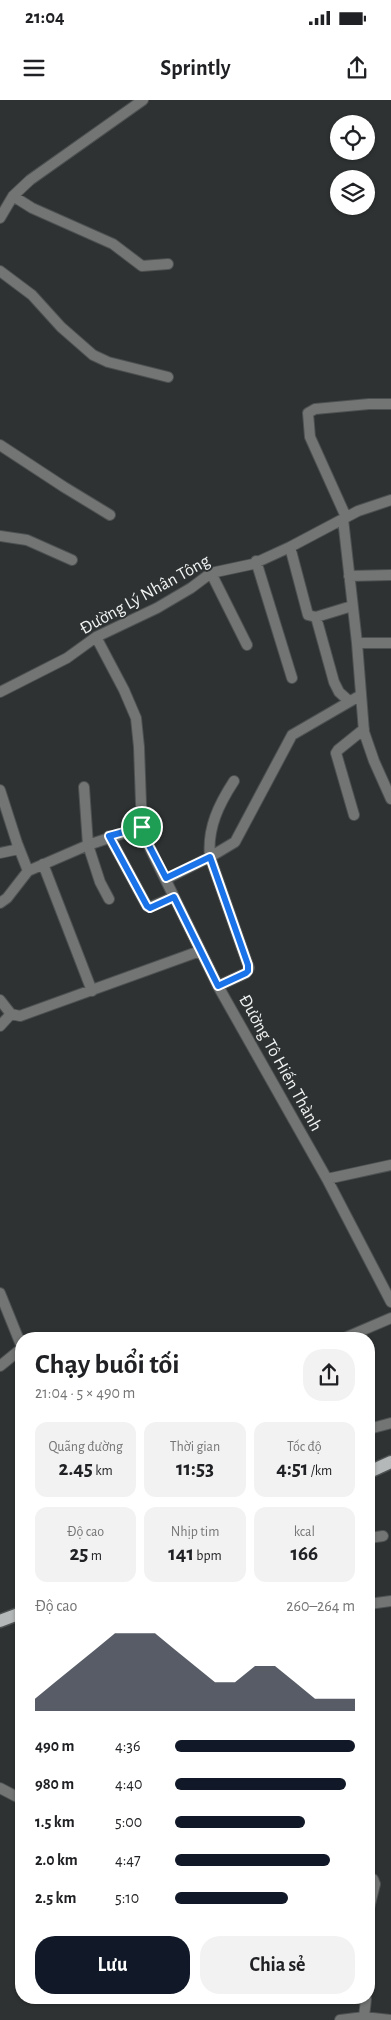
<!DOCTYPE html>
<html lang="vi">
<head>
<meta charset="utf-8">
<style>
	:root { --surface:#fff; --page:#f2f2f2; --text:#202124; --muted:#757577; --accent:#111827 }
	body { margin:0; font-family:"Alegreya Sans",sans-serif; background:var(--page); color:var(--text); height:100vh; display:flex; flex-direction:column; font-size:19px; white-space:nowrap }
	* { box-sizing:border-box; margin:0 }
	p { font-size:16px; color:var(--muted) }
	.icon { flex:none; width:28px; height:28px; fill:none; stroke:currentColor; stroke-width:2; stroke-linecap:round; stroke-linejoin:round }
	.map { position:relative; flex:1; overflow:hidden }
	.panel { position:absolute; left:15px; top:1232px; width:360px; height:672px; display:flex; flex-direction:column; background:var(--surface); border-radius:20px; box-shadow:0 1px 4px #0004 }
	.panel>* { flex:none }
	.buttons { position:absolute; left:330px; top:15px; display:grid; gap:10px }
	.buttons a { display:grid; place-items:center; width:45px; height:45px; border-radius:50%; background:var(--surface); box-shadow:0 1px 4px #0004; font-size:25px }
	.pin { position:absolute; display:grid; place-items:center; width:42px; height:42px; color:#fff; margin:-21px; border:2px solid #fff; border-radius:50%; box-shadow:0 1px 5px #0007 }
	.round { display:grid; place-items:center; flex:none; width:52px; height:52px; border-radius:20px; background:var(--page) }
	.headline { display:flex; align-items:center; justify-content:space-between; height:85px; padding:0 20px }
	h1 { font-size:28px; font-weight:700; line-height:38px }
	.metrics { display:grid; grid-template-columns:repeat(3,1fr); gap:8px; height:85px; padding:5px 20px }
	.metrics div { display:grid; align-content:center; border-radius:12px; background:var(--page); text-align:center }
	.metrics b { font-size:21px; font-weight:700 }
	.metrics small { font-size:14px; font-weight:400 }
	.metrics p { font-size:14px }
	.chart { height:140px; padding:10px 20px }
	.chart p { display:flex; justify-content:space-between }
	.chart svg { width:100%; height:90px; margin-top:5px; fill:var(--accent); opacity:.7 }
	.primary-button { display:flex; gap:10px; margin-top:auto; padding:10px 20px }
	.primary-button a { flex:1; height:58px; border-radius:20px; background:var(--accent); color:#fff; font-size:20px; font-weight:700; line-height:58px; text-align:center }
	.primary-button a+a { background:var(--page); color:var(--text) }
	ul { padding:0 20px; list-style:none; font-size:16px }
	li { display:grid; grid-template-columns:80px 60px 1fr; align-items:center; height:38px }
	li i { height:12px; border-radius:6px; background:var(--accent) }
	.status { display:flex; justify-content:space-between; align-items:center; height:35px; padding:0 25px; background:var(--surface); direction:ltr }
	.status svg { height:14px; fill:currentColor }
	header { display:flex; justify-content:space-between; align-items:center; height:65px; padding:0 20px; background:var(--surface); font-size:22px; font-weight:700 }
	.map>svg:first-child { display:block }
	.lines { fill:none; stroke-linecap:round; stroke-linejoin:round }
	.minor-casing { stroke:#4e5151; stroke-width:12 }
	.major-casing { stroke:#4e5151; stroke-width:15 }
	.minor { stroke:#737575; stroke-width:10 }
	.major { stroke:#b5b8b8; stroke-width:12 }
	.route-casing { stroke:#fff; stroke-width:10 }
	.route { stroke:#1a73e8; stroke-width:6 }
	.labels { text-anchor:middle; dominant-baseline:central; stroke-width:4; stroke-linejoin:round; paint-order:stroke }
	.street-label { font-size:18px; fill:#f1f3f3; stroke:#2f3232 }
</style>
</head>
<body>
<div class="status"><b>21:04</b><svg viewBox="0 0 49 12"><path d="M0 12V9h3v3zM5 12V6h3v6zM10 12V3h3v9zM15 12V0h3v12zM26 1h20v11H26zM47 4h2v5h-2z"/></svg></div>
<header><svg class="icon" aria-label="menu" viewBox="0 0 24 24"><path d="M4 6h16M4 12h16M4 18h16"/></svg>Sprintly<svg class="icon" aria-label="share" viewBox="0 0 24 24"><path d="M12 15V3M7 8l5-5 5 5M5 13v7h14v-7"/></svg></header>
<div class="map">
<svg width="391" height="1920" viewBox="0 0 391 1920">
	<rect width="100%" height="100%" fill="#2f3232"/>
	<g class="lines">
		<g class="minor-casing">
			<path id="minor" d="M13,96L32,108L113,144L142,166L168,164
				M0,118L13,96L30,80L143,0
				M0,171L32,195L61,227L93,255L108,262L168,277
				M0,345L64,387L110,415
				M346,417L310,337L308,313L315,309L369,304H391
				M343,419L357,543L364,632L374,661L391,699
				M0,436L27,440L72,460
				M290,447L308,515L316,517L352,506
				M256,461L292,578
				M211,473L247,545
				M349,476L391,475
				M316,517L334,582L339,592L349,601
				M96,537L124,590L136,618L139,647L142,732L218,886L327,1079L391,1202
				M357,543H391
				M0,592L67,558L96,537L157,508L191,488L211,473L253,464L290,447L358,411L391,400
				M84,687L88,745L100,782L109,799
				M0,690L17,743L28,771
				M354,715L336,653L338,650L364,629
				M109,736L147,806L150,807L174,797
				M0,753L19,749
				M43,764L92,891
				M166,779L210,757L235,742L292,635L361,595
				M0,803L7,798L28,771L88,745L142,727
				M218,886L246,873L249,868L210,757C207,728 219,704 234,681
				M0,900L11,914
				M11,914L20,916L200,851
				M0,926L11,914
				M327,1079L391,1065
				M0,1193L21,1245
				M342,1239L391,1218
				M0,1266L21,1249
				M369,1329L391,1323
				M369,1438L383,1436
				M369,1504L391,1501
				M0,1688L21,1699
				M369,1778L373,1779L375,1784L369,1808
				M364,1917L366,1899
				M340,1920L364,1917L391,1920"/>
		</g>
		<g class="major-casing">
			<path id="major" d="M369,1372L391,1362
				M0,1521L21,1513"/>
		</g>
		<use href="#minor" class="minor"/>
		<use href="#major" class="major"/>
	</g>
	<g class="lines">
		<g class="route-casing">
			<path id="route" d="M142,727V732L166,778L210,757L248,865V871L246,873L218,886L174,797L150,808L147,806L109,736Z"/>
		</g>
		<use href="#route" class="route"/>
	</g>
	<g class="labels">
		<g class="street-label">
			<text transform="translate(145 495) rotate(-29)">Đường Lý Nhân Tông</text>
			<text transform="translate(280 963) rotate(61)">Đường Tô Hiến Thành</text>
		</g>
	</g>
</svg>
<div class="buttons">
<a><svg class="icon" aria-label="locate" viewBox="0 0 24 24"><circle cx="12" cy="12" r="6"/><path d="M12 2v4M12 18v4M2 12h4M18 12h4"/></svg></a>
<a><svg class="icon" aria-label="layers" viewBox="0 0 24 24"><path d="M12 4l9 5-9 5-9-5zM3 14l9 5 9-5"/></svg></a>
</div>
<div class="pin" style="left:142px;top:727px;background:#1e9e55"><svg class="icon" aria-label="arrive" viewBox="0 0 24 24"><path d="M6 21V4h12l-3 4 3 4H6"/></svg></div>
<section class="panel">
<div class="headline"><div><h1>Chạy buổi tối</h1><p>21:04 · 5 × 490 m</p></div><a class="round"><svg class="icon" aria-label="share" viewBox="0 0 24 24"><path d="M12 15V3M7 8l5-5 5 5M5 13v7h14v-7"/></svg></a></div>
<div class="metrics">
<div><p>Quãng đường</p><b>2.45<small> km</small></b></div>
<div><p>Thời gian</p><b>11:53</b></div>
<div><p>Tốc độ</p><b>4:51<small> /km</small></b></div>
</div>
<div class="metrics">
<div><p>Độ cao</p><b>25<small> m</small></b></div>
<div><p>Nhịp tim</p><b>141<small> bpm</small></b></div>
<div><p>kcal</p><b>166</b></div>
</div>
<div class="chart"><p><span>Độ cao</span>260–264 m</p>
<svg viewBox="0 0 160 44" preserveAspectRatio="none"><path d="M0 44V38L10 30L20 22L30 14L40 6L50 6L60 6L70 14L80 22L90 30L100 30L110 22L120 22L130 30L140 38L150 38L160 38V44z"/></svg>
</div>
<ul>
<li><b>490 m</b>4:36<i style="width:100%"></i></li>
<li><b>980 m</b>4:40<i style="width:95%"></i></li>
<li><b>1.5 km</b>5:00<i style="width:72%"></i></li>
<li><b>2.0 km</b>4:47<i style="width:86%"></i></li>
<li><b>2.5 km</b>5:10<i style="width:63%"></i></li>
</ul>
<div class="primary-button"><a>Lưu</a><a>Chia sẻ</a></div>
</section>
</div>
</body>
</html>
